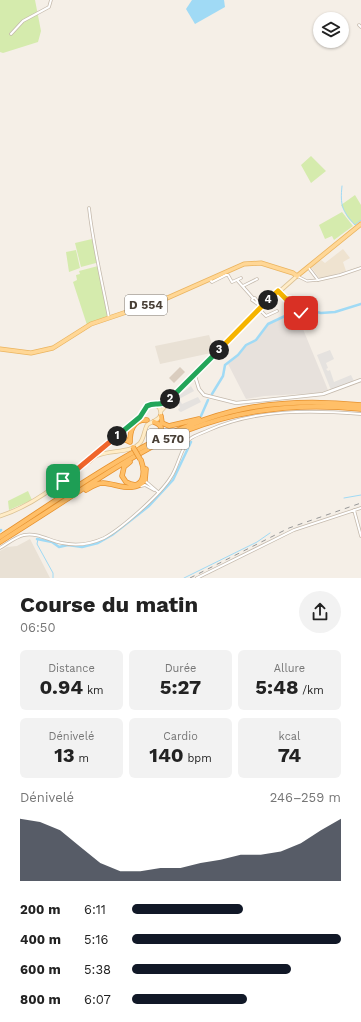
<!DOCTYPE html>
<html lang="fr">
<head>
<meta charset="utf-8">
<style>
	:root { --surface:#fff; --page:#f2f2f2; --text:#222; --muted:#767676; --accent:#111827 }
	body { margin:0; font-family:"Work Sans",sans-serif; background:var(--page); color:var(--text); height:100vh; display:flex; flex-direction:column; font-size:15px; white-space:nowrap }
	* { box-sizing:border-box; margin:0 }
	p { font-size:13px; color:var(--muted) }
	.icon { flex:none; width:22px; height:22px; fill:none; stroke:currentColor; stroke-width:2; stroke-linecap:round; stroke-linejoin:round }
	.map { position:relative; height:578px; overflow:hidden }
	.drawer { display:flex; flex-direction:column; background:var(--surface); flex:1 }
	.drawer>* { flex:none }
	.fabs { position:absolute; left:313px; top:12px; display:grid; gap:8px }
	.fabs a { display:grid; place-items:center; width:36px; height:36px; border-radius:50%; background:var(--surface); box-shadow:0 1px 3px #0004; font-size:20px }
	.pin { position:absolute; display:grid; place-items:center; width:34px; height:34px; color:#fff; margin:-17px; border-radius:8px; box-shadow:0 2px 6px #0006 }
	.km { position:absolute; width:20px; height:20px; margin:-10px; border-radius:50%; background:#222; color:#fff; font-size:11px; line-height:20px; text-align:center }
	.round { display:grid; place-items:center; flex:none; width:42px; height:42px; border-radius:21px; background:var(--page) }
	.summary { display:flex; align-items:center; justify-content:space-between; height:68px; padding:0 20px }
	h1 { font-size:22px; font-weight:700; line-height:30px }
	.figures { display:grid; grid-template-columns:repeat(3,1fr); gap:6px; height:68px; padding:4px 20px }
	.figures div { display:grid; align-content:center; border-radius:6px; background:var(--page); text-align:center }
	.figures b { font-size:20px; font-weight:700 }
	.figures small { font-size:11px; font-weight:400 }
	.figures p { font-size:11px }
	.chart { height:112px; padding:8px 20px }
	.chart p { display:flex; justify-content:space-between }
	.chart svg { width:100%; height:72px; margin-top:4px; fill:var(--accent); opacity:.7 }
	ul { padding:0 20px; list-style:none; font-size:13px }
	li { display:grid; grid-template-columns:64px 48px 1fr; align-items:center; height:30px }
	li i { height:10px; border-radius:5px; background:var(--accent) }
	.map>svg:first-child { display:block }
	.residential { fill:#e9e1d5 }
	.industrial { fill:#e7e1dc }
	.education { fill:#efe3d0 }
	.green { fill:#d5ebad }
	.parking { fill:#e5e2df }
	.water { fill:#a0daf5 }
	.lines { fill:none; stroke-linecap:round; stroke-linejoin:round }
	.stream { stroke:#a0daf5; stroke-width:1 }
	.canal { stroke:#a0daf5; stroke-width:2.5 }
	.building { fill:#dacdbf }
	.pedestrian-casing { stroke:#c4b9ac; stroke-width:3 }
	.minor-casing { stroke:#c4b9ac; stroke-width:3.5 }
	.tertiary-casing { stroke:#c4b9ac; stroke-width:4 }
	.secondary-casing { stroke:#dbc296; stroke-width:4.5 }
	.primary-casing { stroke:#ebb45f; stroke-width:5 }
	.motorway-casing { stroke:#e7922f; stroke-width:5.5 }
	.pedestrian { stroke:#fff; stroke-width:1.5 }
	.minor { stroke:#fff; stroke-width:2 }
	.tertiary { stroke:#fff; stroke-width:2.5 }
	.secondary { stroke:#ffecc7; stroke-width:3 }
	.primary { stroke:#ffd796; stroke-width:3.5 }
	.motorway { stroke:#ffbf68; stroke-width:4 }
	.rail { stroke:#979797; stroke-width:1; stroke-dasharray:5 5; stroke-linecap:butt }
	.motorway-bridge-casing { stroke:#e7922f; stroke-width:5.5; stroke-linecap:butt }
	.motorway-bridge { stroke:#ffbf68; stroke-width:4 }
	.split-1-casing { stroke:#fff; stroke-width:8 }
	.split-2-casing { stroke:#fff; stroke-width:8 }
	.split-3-casing { stroke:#fff; stroke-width:8 }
	.split-4-casing { stroke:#fff; stroke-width:8 }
	.split-5-casing { stroke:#fff; stroke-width:8 }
	.split-1 { stroke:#f0652b; stroke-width:5 }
	.split-2 { stroke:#22a559; stroke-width:5 }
	.split-3 { stroke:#22a559; stroke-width:5 }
	.split-4 { stroke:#f5b400; stroke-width:5 }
	.split-5 { stroke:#f5b400; stroke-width:5 }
	.labels { text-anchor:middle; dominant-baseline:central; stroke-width:4; stroke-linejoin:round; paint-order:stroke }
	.shield { fill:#fff; stroke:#7f7972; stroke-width:1 }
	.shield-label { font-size:12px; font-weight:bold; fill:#483f36 }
</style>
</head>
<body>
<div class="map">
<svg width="361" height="578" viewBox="0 0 361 578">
	<rect width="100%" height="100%" fill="#f5efe7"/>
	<path class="residential" d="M209,335L214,350L211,353L160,364L155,346Z
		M30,539L50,578H0V551L7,547L17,546Z"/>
	<path class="industrial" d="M296,312L328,390L319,393L264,396L246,399L228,364L238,356L247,345L256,340L268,325Z"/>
	<path class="education" d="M343,249L350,258L343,262L346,271L320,279L311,267L321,260L325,263Z"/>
	<path class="green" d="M0,0H35L41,31L38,42L3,53L0,52Z
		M311,156L326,171L311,183L301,165Z
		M355,195L361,205V220L355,225L348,218L341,205Z
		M342,212L353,226L334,240L332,236L325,239L319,225Z
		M92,239L98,259L96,263L81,267L75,243Z
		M76,250L80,268L69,272L66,252Z
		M98,266L108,317L87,325L73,282L77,280L76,275L80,274L79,271Z
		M28,491L32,500L9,510L8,501Z"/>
	<path class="parking" d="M330,350L334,359L326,363L328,368L326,369L328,371L330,370L334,382L351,375L354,381L331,390L317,355Z
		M191,386L194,391L179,399L182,404L198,397L201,402L181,412L179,411L178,409L180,408L177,400L178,396Z"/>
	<path class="water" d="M192,0H224L225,7L195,24L186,9Z"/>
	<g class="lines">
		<path class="stream" d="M342,186C340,205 342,211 355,225L361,220
			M344,498L361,495
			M38,539L37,544L53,573V578
			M184,578L257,542L270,533"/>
		<path class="canal" d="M299,308L321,313L335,312L361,304
			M212,394L223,376L225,365L238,355L246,345L256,340L268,324L285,316L296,309
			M201,416L208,400
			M0,531L1,530
			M37,539L52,542L59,547L68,545L82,547L98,543L112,535L149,506L173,480L191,442"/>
	</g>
	<path class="building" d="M180,367L185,372L174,383L169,378Z"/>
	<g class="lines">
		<g class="pedestrian-casing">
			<path id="pedestrian" d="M297,276L307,281L318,280"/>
		</g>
		<g class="minor-casing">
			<path id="minor" d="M359,25L361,27
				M11,34L23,21L49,7L51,0
				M89,208C93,245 102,281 109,318
				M308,267L318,280L340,275L361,268
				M210,280L212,282L226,275H228L232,282L241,278
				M237,280L253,298H255L261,307
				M243,286L257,279
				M279,292L285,299H290L300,312H305L315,316
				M253,298L252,300L259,305
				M260,310L266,316L277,311
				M144,480L158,492
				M141,486L145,485L154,490
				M354,510L361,536
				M0,548C7,544 15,537 24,535C37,532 50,541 62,543C76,546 91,544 104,538C121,529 161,494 171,477C178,467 181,447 190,439C195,435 203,433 209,430C256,409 310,410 361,414
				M197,578L294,530L361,508"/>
		</g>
		<g class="tertiary-casing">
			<path id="tertiary" d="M193,376H195L199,389L204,395L236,403L323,394L361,380"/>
		</g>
		<g class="secondary-casing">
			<path id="secondary" d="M158,405L168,401L253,315L297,276
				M161,411L170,401
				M96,456C111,449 130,454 140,443C144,438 144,431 147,425C154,420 165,419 159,407L152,404L147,406L141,417L112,440
				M75,471L90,460
				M0,516C35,505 61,482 89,459"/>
		</g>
		<g class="primary-casing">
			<path id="primary" d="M0,349L31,353L53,348L91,324L165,299L244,264L261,263L293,273L297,276L361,224"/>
		</g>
		<g class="motorway-casing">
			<path id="motorway" d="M161,416L162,423L169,426L199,419
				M154,422C164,425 163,433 155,438
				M130,442C130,431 133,419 147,420
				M89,461L111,442L122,438L130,442
				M130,462L124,467L122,476L126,482C145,492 145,471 141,460
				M86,490C91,487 97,483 103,483C118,484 134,494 145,480L146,469
				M0,537C75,489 155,427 243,409C282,401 322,401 361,405
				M0,542C30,523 60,504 90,484C121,464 153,444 188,430C244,408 302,403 361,409"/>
		</g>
		<use href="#pedestrian" class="pedestrian"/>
		<use href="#minor" class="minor"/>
		<use href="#tertiary" class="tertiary"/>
		<use href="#secondary" class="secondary"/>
		<use href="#primary" class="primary"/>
		<use href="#motorway" class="motorway"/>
		<path class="rail" d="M190,578L289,528L361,503"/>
		<g class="motorway-bridge-casing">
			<path id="motorway-bridge" d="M133,447L140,459"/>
		</g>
		<use href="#motorway-bridge" class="motorway-bridge"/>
	</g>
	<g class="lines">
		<g class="split-1-casing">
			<path id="split-1" d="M63,481L117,436"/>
		</g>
		<g class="split-2-casing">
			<path id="split-2" d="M117,436L140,417L147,406C156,401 160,408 170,399"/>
		</g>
		<g class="split-3-casing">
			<path id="split-3" d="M170,399L219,350"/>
		</g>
		<g class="split-4-casing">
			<path id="split-4" d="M219,350L268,300"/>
		</g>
		<g class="split-5-casing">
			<path id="split-5" d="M268,300L278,291L286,299H290L301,313"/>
		</g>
		<use href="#split-1" class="split-1"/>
		<use href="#split-2" class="split-2"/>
		<use href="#split-3" class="split-3"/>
		<use href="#split-4" class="split-4"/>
		<use href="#split-5" class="split-5"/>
	</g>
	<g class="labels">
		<g class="shield">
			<rect x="125" y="295" width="42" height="20" rx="3"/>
			<rect x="147" y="429" width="42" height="20" rx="3"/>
		</g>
		<g class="shield-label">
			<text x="146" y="305">D 554</text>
			<text x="168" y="439">A 570</text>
		</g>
	</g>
</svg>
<div class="fabs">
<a><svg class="icon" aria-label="layers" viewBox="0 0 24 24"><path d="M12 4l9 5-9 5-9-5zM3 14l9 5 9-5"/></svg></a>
</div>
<div class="pin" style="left:63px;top:481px;background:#1e9e55"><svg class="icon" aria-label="arrive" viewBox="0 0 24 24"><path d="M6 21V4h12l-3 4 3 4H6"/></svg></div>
<div class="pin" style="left:301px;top:313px;background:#d93025"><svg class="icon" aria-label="check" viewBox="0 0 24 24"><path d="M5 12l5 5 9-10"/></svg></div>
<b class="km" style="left:117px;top:436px">1</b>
<b class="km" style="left:170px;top:399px">2</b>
<b class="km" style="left:219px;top:350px">3</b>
<b class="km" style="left:268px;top:300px">4</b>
</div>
<section class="drawer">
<div class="summary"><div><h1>Course du matin</h1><p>06:50</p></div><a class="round"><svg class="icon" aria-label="share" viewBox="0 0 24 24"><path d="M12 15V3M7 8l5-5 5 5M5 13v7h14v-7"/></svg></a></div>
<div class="figures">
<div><p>Distance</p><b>0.94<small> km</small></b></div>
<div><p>Durée</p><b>5:27</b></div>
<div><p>Allure</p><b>5:48<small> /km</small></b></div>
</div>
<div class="figures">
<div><p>Dénivelé</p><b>13<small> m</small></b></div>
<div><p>Cardio</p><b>140<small> bpm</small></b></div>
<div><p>kcal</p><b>74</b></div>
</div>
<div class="chart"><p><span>Dénivelé</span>246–259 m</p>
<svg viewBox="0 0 160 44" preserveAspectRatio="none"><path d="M0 44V6L10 8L20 13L30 23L40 33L50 38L60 38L70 36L80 36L90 33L100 31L110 28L120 28L130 26L140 21L150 13L160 6V44z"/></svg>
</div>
<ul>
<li><b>200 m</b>6:11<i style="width:53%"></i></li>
<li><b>400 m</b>5:16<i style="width:100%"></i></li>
<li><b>600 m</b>5:38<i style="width:76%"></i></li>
<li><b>800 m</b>6:07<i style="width:55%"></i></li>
</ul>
</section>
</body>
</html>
